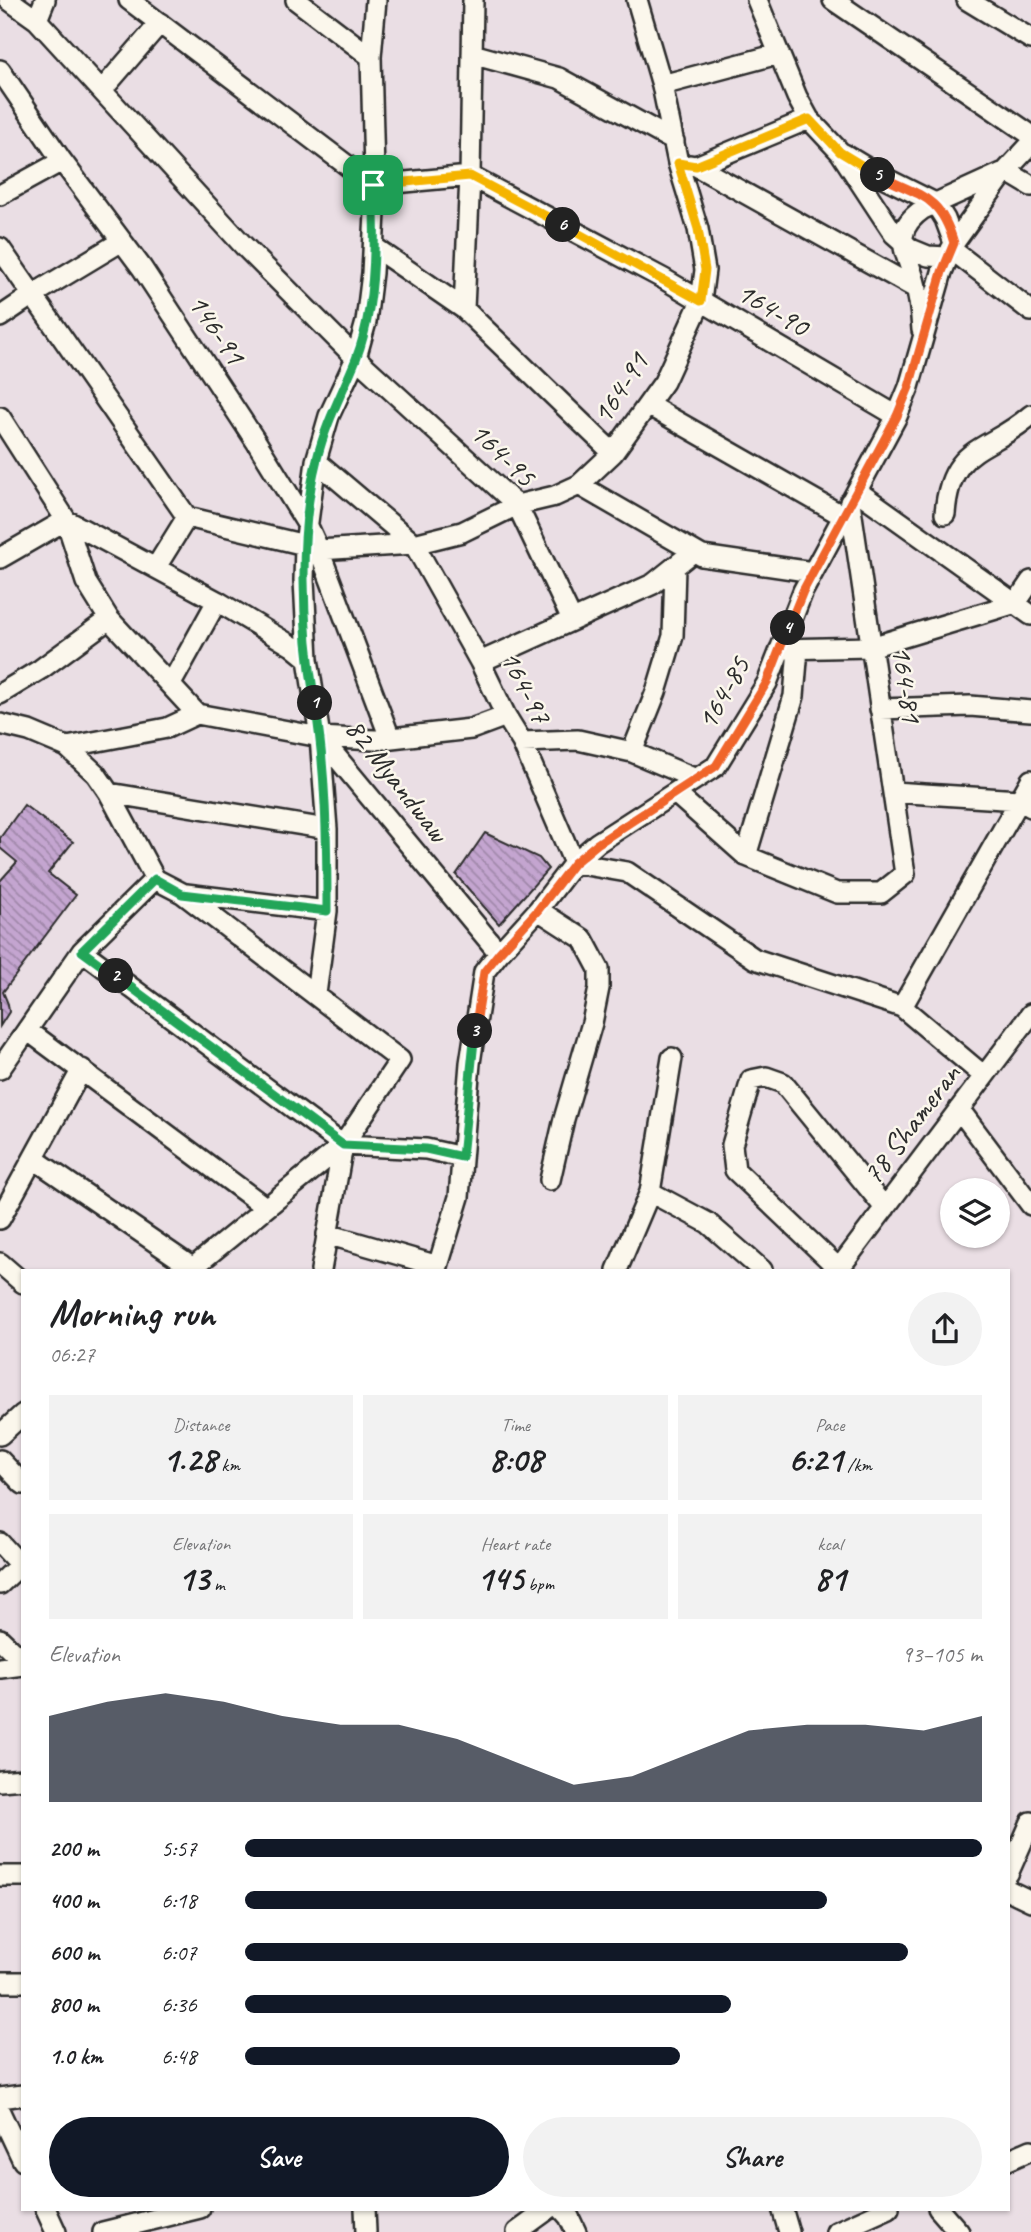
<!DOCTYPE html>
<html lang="en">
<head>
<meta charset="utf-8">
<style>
	:root { --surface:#fff; --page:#f2f2f2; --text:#202124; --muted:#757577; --accent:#111827 }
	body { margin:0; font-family:Caveat,sans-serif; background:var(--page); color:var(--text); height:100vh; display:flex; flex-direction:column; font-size:26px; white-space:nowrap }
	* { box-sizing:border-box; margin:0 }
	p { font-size:23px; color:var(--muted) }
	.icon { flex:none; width:38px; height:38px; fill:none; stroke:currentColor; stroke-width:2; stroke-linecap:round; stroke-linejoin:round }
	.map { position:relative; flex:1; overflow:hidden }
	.panel { position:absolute; left:21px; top:1269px; width:989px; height:942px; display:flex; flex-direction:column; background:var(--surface); border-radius:0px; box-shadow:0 2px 5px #0004 }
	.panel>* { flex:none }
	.buttons { position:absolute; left:940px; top:1178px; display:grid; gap:14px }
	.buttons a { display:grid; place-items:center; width:70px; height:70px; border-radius:50%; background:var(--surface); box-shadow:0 2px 5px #0004; font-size:35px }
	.pin { position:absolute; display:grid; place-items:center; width:60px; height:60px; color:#fff; margin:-30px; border-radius:14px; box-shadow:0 4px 10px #0006 }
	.km { position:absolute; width:35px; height:35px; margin:-18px; border-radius:50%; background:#222; color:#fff; font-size:19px; line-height:35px; text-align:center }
	.round { display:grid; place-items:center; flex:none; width:74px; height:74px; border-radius:37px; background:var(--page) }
	.headline { display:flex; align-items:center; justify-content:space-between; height:119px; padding:0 28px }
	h1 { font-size:38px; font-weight:700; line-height:52px }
	.stats { display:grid; grid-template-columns:repeat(3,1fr); gap:10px; height:119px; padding:7px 28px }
	.stats div { display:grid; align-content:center; border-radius:0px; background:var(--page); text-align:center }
	.stats b { font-size:35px; font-weight:700 }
	.stats small { font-size:19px; font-weight:400 }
	.stats p { font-size:19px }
	.chart { height:196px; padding:14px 28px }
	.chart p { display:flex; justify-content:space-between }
	.chart svg { width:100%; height:126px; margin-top:7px; fill:var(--accent); opacity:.7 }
	.button { display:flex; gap:14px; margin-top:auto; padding:14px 28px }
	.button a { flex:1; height:80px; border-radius:42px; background:var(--accent); color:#fff; font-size:28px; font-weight:700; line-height:80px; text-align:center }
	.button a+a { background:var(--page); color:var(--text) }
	ul { padding:0 28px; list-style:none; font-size:23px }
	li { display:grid; grid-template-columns:112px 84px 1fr; align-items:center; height:52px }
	li i { height:18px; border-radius:9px; background:var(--accent) }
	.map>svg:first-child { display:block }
	.building { fill:url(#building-back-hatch); stroke:#2b2b2b; stroke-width:2 }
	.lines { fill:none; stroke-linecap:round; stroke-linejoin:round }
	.minor-casing { stroke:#2b2b2b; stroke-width:24 }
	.minor { stroke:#fbf7ec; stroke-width:19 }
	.split-1-casing { stroke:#fff; stroke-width:14 }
	.split-2-casing { stroke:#fff; stroke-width:14 }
	.split-3-casing { stroke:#fff; stroke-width:14 }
	.split-4-casing { stroke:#fff; stroke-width:14 }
	.split-5-casing { stroke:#fff; stroke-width:14 }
	.split-6-casing { stroke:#fff; stroke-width:14 }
	.split-7-casing { stroke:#fff; stroke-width:14 }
	.split-1 { stroke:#22a559; stroke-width:9 }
	.split-2 { stroke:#22a559; stroke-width:9 }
	.split-3 { stroke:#22a559; stroke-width:9 }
	.split-4 { stroke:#f0652b; stroke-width:9 }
	.split-5 { stroke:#f0652b; stroke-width:9 }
	.split-6 { stroke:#f5b400; stroke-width:9 }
	.split-7 { stroke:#f5b400; stroke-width:9 }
	.labels { text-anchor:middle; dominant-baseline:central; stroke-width:5; stroke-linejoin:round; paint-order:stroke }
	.street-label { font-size:30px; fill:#2b2b2b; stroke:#fbf7ec }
</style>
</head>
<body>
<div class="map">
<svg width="1031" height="2232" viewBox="0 0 1031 2232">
	<defs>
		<pattern id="building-back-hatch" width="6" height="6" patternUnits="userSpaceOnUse" patternTransform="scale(1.75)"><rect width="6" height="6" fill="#c4a5d0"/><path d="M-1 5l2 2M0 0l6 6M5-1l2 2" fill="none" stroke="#9f87a9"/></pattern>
	</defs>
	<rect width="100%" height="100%" fill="#eadee4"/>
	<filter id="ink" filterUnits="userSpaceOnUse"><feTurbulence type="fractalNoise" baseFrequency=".0143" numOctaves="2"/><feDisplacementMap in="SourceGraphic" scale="14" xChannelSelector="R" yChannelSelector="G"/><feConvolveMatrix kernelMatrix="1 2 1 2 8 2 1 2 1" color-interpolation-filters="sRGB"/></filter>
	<g filter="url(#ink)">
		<path class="building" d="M24,805L73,842L48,873L76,895L3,992L8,1004L9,1012L0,1026V881L17,862L0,848V838Z
			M485,833L539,858L548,869L499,924L456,875Z"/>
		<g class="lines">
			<g class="minor-casing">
				<path id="minor" d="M9,0L37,20L244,246L356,358L517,505L572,620
					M129,0L373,185L470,176L664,279L897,416
					M296,0L371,57
					M376,0L371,57L375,212L372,273L366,322L356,358L329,416L316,461L305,545L304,580L308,659L320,737L499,953L538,910L574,863L597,843L716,766L767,683L803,591L897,416L909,387L942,272L954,243L1006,171L1031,144
					M757,0L797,97L809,119L840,152L894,234L911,249L928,256L947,257
					M833,0L1031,135
					M967,0L1031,39
					M37,20L45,0
					M472,54L559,78L674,141
					M0,70L62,161L142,268L257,443L307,524L319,550L390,738
					M662,85L778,54
					M103,89L160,23
					M844,154L877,174L935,203L945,219L954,243
					M690,165L696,166L809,119
					M696,166L917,289
					M1006,171L1031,186
					M0,195L62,161
					M374,247L464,309L613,453
					M0,248L187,517L305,545
					M951,249L1031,311
					M464,309L470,176L473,0
					M0,317L34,294L122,241
					M922,330C921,312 919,296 914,279C906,250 890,232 923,209L1002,173
					M648,405L843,516
					M0,417L66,520L86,582L109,619L197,714
					M316,461L414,544L480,662L506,716L522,742L574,863
					M579,485L702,556L813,572
					M857,491L1031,615
					M945,514C950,444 988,453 1031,415
					M66,520L217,601L292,646L308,659
					M319,550L414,544L462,532L517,505L555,496L579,485L613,453L664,382L701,301L705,270L698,229L678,163L662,85L637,0
					M0,558L66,520
					M156,567L187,517
					M780,649L871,647L1016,603L1031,581
					M480,662L653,584L693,552
					M171,684L217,601
					M0,694L41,669L109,619
					M880,709L970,706L1031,711
					M0,724L29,731L67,747L96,774L109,793L155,879L182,893L400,1060L343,1145L321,1270
					M522,742L578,740L632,752L696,779
					M67,747L167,728L197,714L320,737L374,740L471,729L506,716
					M632,752L656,692L673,636L675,567
					M893,792L1019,800L1031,807
					M109,793L327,829
					M675,793L746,856L837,893H881L905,874L850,502
					M746,856L794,696L798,649
					M574,863L627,872L755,959L902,1007L984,1076
					M186,894L327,911
					M538,910L583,939L599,969V988L592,1023L564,1119L550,1180
					M82,951L343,1145L426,1149L462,1157
					M316,994L327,911V829L320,737
					M902,1007L1031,780
					M27,1030L265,1207
					M0,1069L82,951L155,879
					M959,1109L1031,1205
					M34,1159L196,1270
					M650,1192L708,1223L762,1270
					M0,1219L82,1069
					M327,1234L438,1266
					M0,1263L23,1283
					M839,1269L735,1170L732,1145L751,1080L766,1077L783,1083L885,1208
					M190,1270L343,1145
					M432,1270L438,1266L459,1197L470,1063L484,972L499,953
					M617,1270L650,1192L672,1058
					M838,1270L1031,1014
					M0,1435L23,1414
					M0,1460L23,1484
					M0,1543L23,1568
					M0,1584L20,1565
					M0,1639L23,1661
					M0,1668L23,1665
					M0,1781L23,1779
					M1008,1874L1031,1822
					M0,1876H23
					M1008,1890L1031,1901
					M0,1982H23
					M0,2098L23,2095
					M0,2112L23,2161
					M1008,2160L1031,2150
					M45,2208L56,2232
					M365,2208L366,2232
					M561,2208L569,2217L576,2232
					M782,2208L789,2232
					M938,2208L959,2232
					M103,2232L200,2208
					M517,2232L550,2208
					M836,2232L889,2208"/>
			</g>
			<use href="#minor" class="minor"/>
		</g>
	</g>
	<g class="lines" filter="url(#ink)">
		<g class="split-1-casing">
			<path id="split-1" d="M315,703C302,627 298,533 317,459C326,422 342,394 356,359C376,308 376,239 373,185"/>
		</g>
		<g class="split-2-casing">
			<path id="split-2" d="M116,976L82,951L155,879L182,894L327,911C327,841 326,772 315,703"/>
		</g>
		<g class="split-3-casing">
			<path id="split-3" d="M116,976L343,1145L426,1149L462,1157L475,1031"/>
		</g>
		<g class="split-4-casing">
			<path id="split-4" d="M475,1031L484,972L499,953L538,910L574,863L597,844L716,766L767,682L788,628"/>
		</g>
		<g class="split-5-casing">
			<path id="split-5" d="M788,628L803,591L897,416L909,387L942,272L954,243C940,194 919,196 878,175"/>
		</g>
		<g class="split-6-casing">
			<path id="split-6" d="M563,225L701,301L705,270L698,229L678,163L696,166L809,119L840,152L878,175"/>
		</g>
		<g class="split-7-casing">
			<path id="split-7" d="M373,185L470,176L563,225"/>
		</g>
		<use href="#split-1" class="split-1"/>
		<use href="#split-2" class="split-2"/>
		<use href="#split-3" class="split-3"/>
		<use href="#split-4" class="split-4"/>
		<use href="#split-5" class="split-5"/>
		<use href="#split-6" class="split-6"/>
		<use href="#split-7" class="split-7"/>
	</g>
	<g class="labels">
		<g class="street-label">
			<text transform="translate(773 309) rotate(31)">164-90</text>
			<text transform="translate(217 329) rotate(56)">146-91</text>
			<text transform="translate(620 388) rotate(-57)">164-91</text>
			<text transform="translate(503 454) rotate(44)">164-95</text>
			<text transform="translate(907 684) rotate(82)">164-81</text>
			<text transform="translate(526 687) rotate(63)">164-97</text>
			<text transform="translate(723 693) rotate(-61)">164-85</text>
			<text transform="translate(397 780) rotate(52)">82 Myandwaw</text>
			<text transform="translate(911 1124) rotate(-53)">78 Shameran</text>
		</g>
	</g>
</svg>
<div class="buttons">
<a><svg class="icon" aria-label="layers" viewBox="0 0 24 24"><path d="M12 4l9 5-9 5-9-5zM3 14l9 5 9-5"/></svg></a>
</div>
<div class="pin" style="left:373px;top:185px;background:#1e9e55"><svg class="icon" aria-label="arrive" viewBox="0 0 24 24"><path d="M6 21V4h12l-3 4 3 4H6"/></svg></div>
<b class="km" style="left:315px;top:703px">1</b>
<b class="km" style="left:116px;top:976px">2</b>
<b class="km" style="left:475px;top:1031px">3</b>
<b class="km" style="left:788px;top:628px">4</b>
<b class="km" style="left:878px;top:175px">5</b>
<b class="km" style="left:563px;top:225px">6</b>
<section class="panel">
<div class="headline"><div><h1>Morning run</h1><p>06:27</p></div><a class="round"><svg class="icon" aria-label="share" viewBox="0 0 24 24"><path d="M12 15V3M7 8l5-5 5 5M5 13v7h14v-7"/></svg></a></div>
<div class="stats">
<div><p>Distance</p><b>1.28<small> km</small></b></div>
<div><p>Time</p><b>8:08</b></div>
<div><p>Pace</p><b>6:21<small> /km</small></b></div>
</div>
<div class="stats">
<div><p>Elevation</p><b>13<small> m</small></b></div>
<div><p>Heart rate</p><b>145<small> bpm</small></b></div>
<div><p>kcal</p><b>81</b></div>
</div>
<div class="chart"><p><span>Elevation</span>93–105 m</p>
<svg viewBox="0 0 160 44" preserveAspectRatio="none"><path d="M0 44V14L10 9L20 6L30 9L40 14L50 17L60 17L70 22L80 30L90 38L100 35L110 27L120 19L130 17L140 17L150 19L160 14V44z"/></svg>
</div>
<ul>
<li><b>200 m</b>5:57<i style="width:100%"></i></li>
<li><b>400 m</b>6:18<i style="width:79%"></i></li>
<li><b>600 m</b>6:07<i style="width:90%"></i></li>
<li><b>800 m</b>6:36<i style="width:66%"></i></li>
<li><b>1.0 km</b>6:48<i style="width:59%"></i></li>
</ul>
<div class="button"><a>Save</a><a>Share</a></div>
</section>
</div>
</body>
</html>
